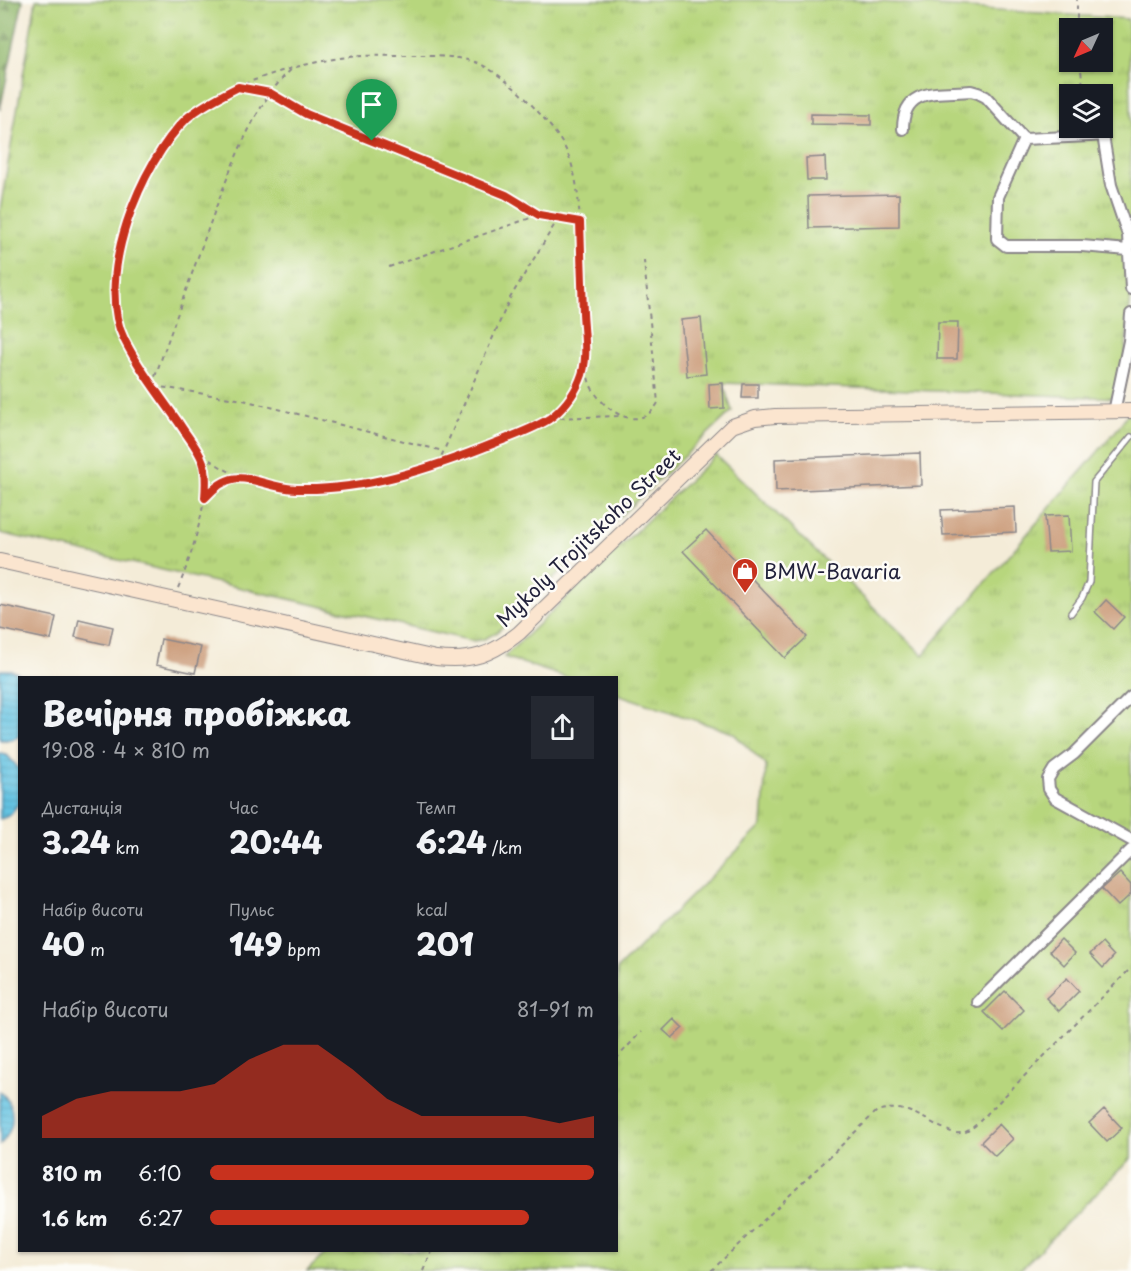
<!DOCTYPE html>
<html lang="uk">
<head>
<meta charset="utf-8">
<style>
	:root { --surface:#171b24; --page:#242831; --text:#f1f3f6; --muted:#9ea1a6; --accent:#c8321e }
	body { margin:0; font-family:"Playpen Sans",sans-serif; background:var(--page); color:var(--text); height:100vh; display:flex; flex-direction:column; font-size:22px; white-space:nowrap }
	* { box-sizing:border-box; margin:0 }
	p { font-size:20px; color:var(--muted) }
	.icon { flex:none; width:33px; height:33px; fill:none; stroke:currentColor; stroke-width:2; stroke-linecap:round; stroke-linejoin:round }
	.map { position:relative; flex:1; overflow:hidden }
	.sheet { position:absolute; left:18px; top:676px; width:600px; height:576px; display:flex; flex-direction:column; background:var(--surface); border-radius:0px; box-shadow:0 2px 4px #0004 }
	.sheet>* { flex:none }
	.needle { width:39px; rotate:226deg }
	.buttons { position:absolute; left:1059px; top:18px; display:grid; gap:12px }
	.buttons a { display:grid; place-items:center; width:54px; height:54px; border-radius:0px; background:var(--surface); box-shadow:0 2px 4px #0004; font-size:30px }
	.pin { position:absolute; display:grid; place-items:center; width:51px; height:51px; color:#fff; margin:-62px -26px; border-radius:50% 50% 50% 0; rotate:-45deg; box-shadow:0 0 6px #0007 }
	.pin .icon { rotate:45deg }
	.round { display:grid; place-items:center; flex:none; width:63px; height:63px; border-radius:0px; background:var(--page) }
	.overview { display:flex; align-items:center; justify-content:space-between; height:102px; padding:0 24px }
	h1 { font-size:33px; font-weight:800; line-height:45px }
	.metrics { display:grid; grid-template-columns:repeat(3,1fr); gap:9px; height:102px; padding:6px 24px }
	.metrics div { display:grid; align-content:center }
	.metrics b { font-size:30px; font-weight:800 }
	.metrics small { font-size:16px; font-weight:400 }
	.metrics p { font-size:16px }
	.chart { height:168px; padding:12px 24px }
	.chart p { display:flex; justify-content:space-between }
	.chart svg { width:100%; height:108px; margin-top:6px; fill:var(--accent); opacity:.7 }
	ul { padding:0 24px; list-style:none; font-size:20px }
	li { display:grid; grid-template-columns:96px 72px 1fr; align-items:center; height:45px }
	li i { height:15px; border-radius:8px; background:var(--accent) }
	.map>svg:first-child { display:block }
	.grass { fill:url(#grass-tufts); stroke:#6c7c5c; stroke-width:1.5; fill-rule:evenodd }
	.forest { fill:url(#forest-firs); stroke:#5a6c54; stroke-width:1.5 }
	.water { fill:url(#water-rules); stroke:#43728e; stroke-width:1.5 }
	.building { fill:#cda080 }
	.lines { fill:none; stroke-linecap:round; stroke-linejoin:round }
	.lane-casing { stroke:#8b878a; stroke-width:8 }
	.street-casing { stroke:#8b878a; stroke-width:14 }
	.secondary-casing { stroke:#8b878a; stroke-width:16 }
	.path { stroke:#8b878a; stroke-width:2; stroke-dasharray:4.5 4.5; stroke-linecap:butt }
	.lane { stroke:#fff; stroke-width:5 }
	.street { stroke:#fff; stroke-width:10 }
	.secondary { stroke:#fbe5cf; stroke-width:14 }
	.route-casing { stroke:#fff; stroke-width:12 }
	.route { stroke:#c8321e; stroke-width:8 }
	.labels { text-anchor:middle; dominant-baseline:central; stroke-width:5; stroke-linejoin:round; paint-order:stroke }
	.street-label { font-size:20px; fill:#22223b; stroke:#fdfcf7 }
	.poi-label { font-size:20px; fill:#22223b; stroke:#fdfcf7; text-anchor:start }
</style>
</head>
<body>
<div class="map">
<svg width="1131" height="1271" viewBox="0 0 1131 1271">
	<defs>
		<pattern id="grass-tufts" width="24" height="20" patternUnits="userSpaceOnUse" patternTransform="scale(1.5)"><rect width="24" height="20" fill="#b7d67d"/><path d="M3 7l-1-3M5 7V3M7 7l1-3M15 17l-1-3M17 17v-4M19 17l1-3" fill="none" stroke="#9db76d"/></pattern>
		<pattern id="forest-firs" width="22" height="20" patternUnits="userSpaceOnUse" patternTransform="scale(1.5)"><rect width="22" height="20" fill="#91b76c"/><path d="M5 1l3.5 6h-7zM16 11l3.5 6h-7z" fill="#76945a"/></pattern>
		<pattern id="water-rules" width="6" height="5" patternUnits="userSpaceOnUse" patternTransform="scale(1.5)"><rect width="6" height="5" fill="#64c3e2"/><path d="M0 2.5h6" fill="none" stroke="#56a7c3"/></pattern>
	</defs>
	<rect width="100%" height="100%" fill="#fdfcf7"/>
	<filter id="ink" filterUnits="userSpaceOnUse"><feTurbulence type="fractalNoise" baseFrequency=".0167" numOctaves="2"/><feDisplacementMap in="SourceGraphic" scale="12" xChannelSelector="R" yChannelSelector="G"/><feConvolveMatrix kernelMatrix="1 2 1 2 8 2 1 2 1" color-interpolation-filters="sRGB"/></filter>
	<filter id="wash" filterUnits="userSpaceOnUse"><feTurbulence type="fractalNoise" baseFrequency=".008" numOctaves="4" result="noise"/><feDisplacementMap in="SourceGraphic" scale="24" xChannelSelector="R" yChannelSelector="G"/><feGaussianBlur stdDeviation="1.35" result="paint"/><feColorMatrix in="noise" values="0 0 0 0 0 0 0 0 0 0 0 0 0 0 0 0 0 1.4 0 .05"/><feComposite in="paint" operator="in"/></filter>
	<g filter="url(#wash)">
		<rect width="100%" height="100%" fill="#f4ecd8"/>
		<path class="grass" d="M36,0H851L1128,19L1131,101V294L1121,398L723,383L732,411L496,633L482,640L473,641L0,533V210ZM1070,28H1102V62H1070ZM1070,94H1102V128H1070Z
			M1127,415H1131V1158L1019,1271H307L328,1251H616L617,969L762,826L766,765L733,733L617,694L616,678H568L504,657L716,455L923,655L1115,432Z"/>
		<path class="forest" d="M0,0H23L0,110Z"/>
		<path class="water" d="M0,670H11L27,678H20L19,736L12,740H0Z
			M0,753L8,756L20,770L19,803L9,816L0,819Z
			M0,1091C17,1107 16,1128 0,1145Z"/>
		<g id="blocks">
			<path class="building" d="M811,114L871,115V125L811,124Z
				M825,157L826,180H807L806,158Z
				M899,194V226L809,228L808,196Z
				M701,318L706,374L687,376L681,320Z
				M938,322H958L957,359H937Z
				M723,383L724,408L710,409L709,384Z
				M743,384H758V398H742Z
				M920,453L921,485L776,491L775,459Z
				M1015,507L1016,532L943,535L941,510Z
				M1069,515L1071,551L1048,552L1045,516Z
				M706,530L807,637L785,658L683,551Z
				M1106,600L1124,617L1113,629L1095,612Z
				M0,605L56,617L51,640L0,629Z
				M79,619L113,627L109,645L75,637Z
				M161,639L201,647L195,673L156,665Z
				M1120,873L1131,885V894L1118,906L1102,889Z
				M1061,939L1075,953L1064,965L1050,951Z
				M1102,943L1114,956L1103,968L1090,954Z
				M1067,978L1079,991L1059,1011L1046,998Z
				M1005,991L1024,1010L1003,1031L984,1012Z
				M674,1019L683,1028L672,1038L663,1030Z
				M1104,1109L1122,1128L1107,1142L1089,1123Z
				M999,1124L1013,1139L995,1156L981,1142Z"/>
		</g>
	</g>
	<g filter="url(#ink)">
		<use href="#blocks" fill-opacity="0" stroke="#8b878a" stroke-width="1.5"/>
		<g class="lines">
			<g class="lane-casing">
				<path id="lane" d="M1071,613L1082,598L1089,582L1094,482L1131,437"/>
			</g>
			<g class="street-casing">
				<path id="street" d="M1088,128L1090,136L1103,135L1111,185L1128,235L1131,289
					M903,129C903,86 939,94 971,91L978,93L986,97L1024,139
					M1090,136L1024,139L998,197L997,239L1006,246H1082L1128,250
					M1114,412L1129,341L1131,314
					M1131,697L1074,754L1054,769L1048,779L1049,789L1055,798L1131,840
					M978,1002L1131,850"/>
			</g>
			<g class="secondary-casing">
				<path id="secondary" d="M0,561L436,658C472,662 491,655 519,633L732,426L755,418L775,416L1131,411"/>
			</g>
			<path class="path" d="M1077,28V0
				M1080,62L1084,94
				M241,88L270,93L306,114L506,195L539,215L579,221
				M389,267L539,215
				M586,360C587,370 587,379 592,388C605,412 640,434 658,403L644,261
				M152,385C169,338 186,290 203,243C222,192 250,105 292,69
				M154,386L243,400L443,451
				M551,418L620,416
				M438,464L510,298L558,219
				M205,498C216,485 223,480 240,477
				M178,588C190,562 212,491 204,464C199,446 184,430 173,415C152,385 124,352 116,315C109,285 119,241 131,212C144,179 161,143 187,118C224,84 299,63 348,57C367,55 387,56 406,56C430,56 453,55 475,62C504,72 553,123 566,150C581,182 579,218 581,253C582,288 584,323 585,357C582,372 579,388 570,400C532,447 352,494 292,489C257,486 224,473 197,450
				M616,1059L641,1032
				M423,1271L432,1251
				M711,1271L877,1111C903,1104 916,1114 938,1126C945,1129 953,1134 960,1133C967,1133 972,1128 977,1124L1131,968"/>
			<use href="#lane" class="lane"/>
			<use href="#street" class="street"/>
			<use href="#secondary" class="secondary"/>
		</g>
	</g>
	<g class="lines" filter="url(#ink)">
		<g class="route-casing">
			<path id="route" d="M238,87L270,93L306,114L506,195L539,215L580,222C581,252 582,282 583,313C584,335 589,360 580,380C574,395 562,410 549,419C533,429 513,436 495,443C433,468 364,491 297,489C256,488 238,460 205,498C206,486 207,473 203,462C198,448 187,436 179,423C160,396 139,369 124,339C94,278 141,162 187,118C202,105 221,96 238,87Z"/>
		</g>
		<use href="#route" class="route"/>
	</g>
	<defs>
		<g id="shop-pin" transform="scale(1.35)"><path d="M0 17L-7.5 6A9.5 9.5 0 1 1 7.5 6Z" fill="#c8321e" stroke="#fdfcf7"/><path d="M-5-2.5h2.3a2.7 3.5 0 0 1 5.4 0H5L5.5 6h-11ZM-1.5-2.5h3a1.5 2.3 0 0 0-3 0Z" fill="#fff"/></g>
	</defs>
	<g fill-rule="evenodd">
		<use href="#shop-pin" x="745" y="571"/>
	</g>
	<g class="labels">
		<g class="street-label">
			<text transform="translate(588 537) rotate(-44)">Mykoly Trojitskoho Street</text>
		</g>
		<g class="poi-label">
			<text x="764" y="571">BMW-Bavaria</text>
		</g>
	</g>
</svg>
<div class="buttons">
<a><svg class="needle" viewBox="-14 -14 28 28"><path d="M0-13l5 13h-10z" fill="#e53935"/><path d="M0 13l5-13h-10z" fill="#9ea1a6"/></svg></a>
<a><svg class="icon" aria-label="layers" viewBox="0 0 24 24"><path d="M12 4l9 5-9 5-9-5zM3 14l9 5 9-5"/></svg></a>
</div>
<div class="pin" style="left:372px;top:141px;background:#1e9e55"><svg class="icon" aria-label="arrive" viewBox="0 0 24 24"><path d="M6 21V4h12l-3 4 3 4H6"/></svg></div>
<section class="sheet">
<div class="overview"><div><h1>Вечірня пробіжка</h1><p>19:08 · 4 × 810 m</p></div><a class="round"><svg class="icon" aria-label="share" viewBox="0 0 24 24"><path d="M12 15V3M7 8l5-5 5 5M5 13v7h14v-7"/></svg></a></div>
<div class="metrics">
<div><p>Дистанція</p><b>3.24<small> km</small></b></div>
<div><p>Час</p><b>20:44</b></div>
<div><p>Темп</p><b>6:24<small> /km</small></b></div>
</div>
<div class="metrics">
<div><p>Набір висоти</p><b>40<small> m</small></b></div>
<div><p>Пульс</p><b>149<small> bpm</small></b></div>
<div><p>kcal</p><b>201</b></div>
</div>
<div class="chart"><p><span>Набір висоти</span>81–91 m</p>
<svg viewBox="0 0 160 44" preserveAspectRatio="none"><path d="M0 44V35L10 28L20 25L30 25L40 25L50 22L60 12L70 6L80 6L90 16L100 28L110 35L120 35L130 35L140 35L150 38L160 35V44z"/></svg>
</div>
<ul>
<li><b>810 m</b>6:10<i style="width:100%"></i></li>
<li><b>1.6 km</b>6:27<i style="width:83%"></i></li>
</ul>
</section>
</div>
</body>
</html>
